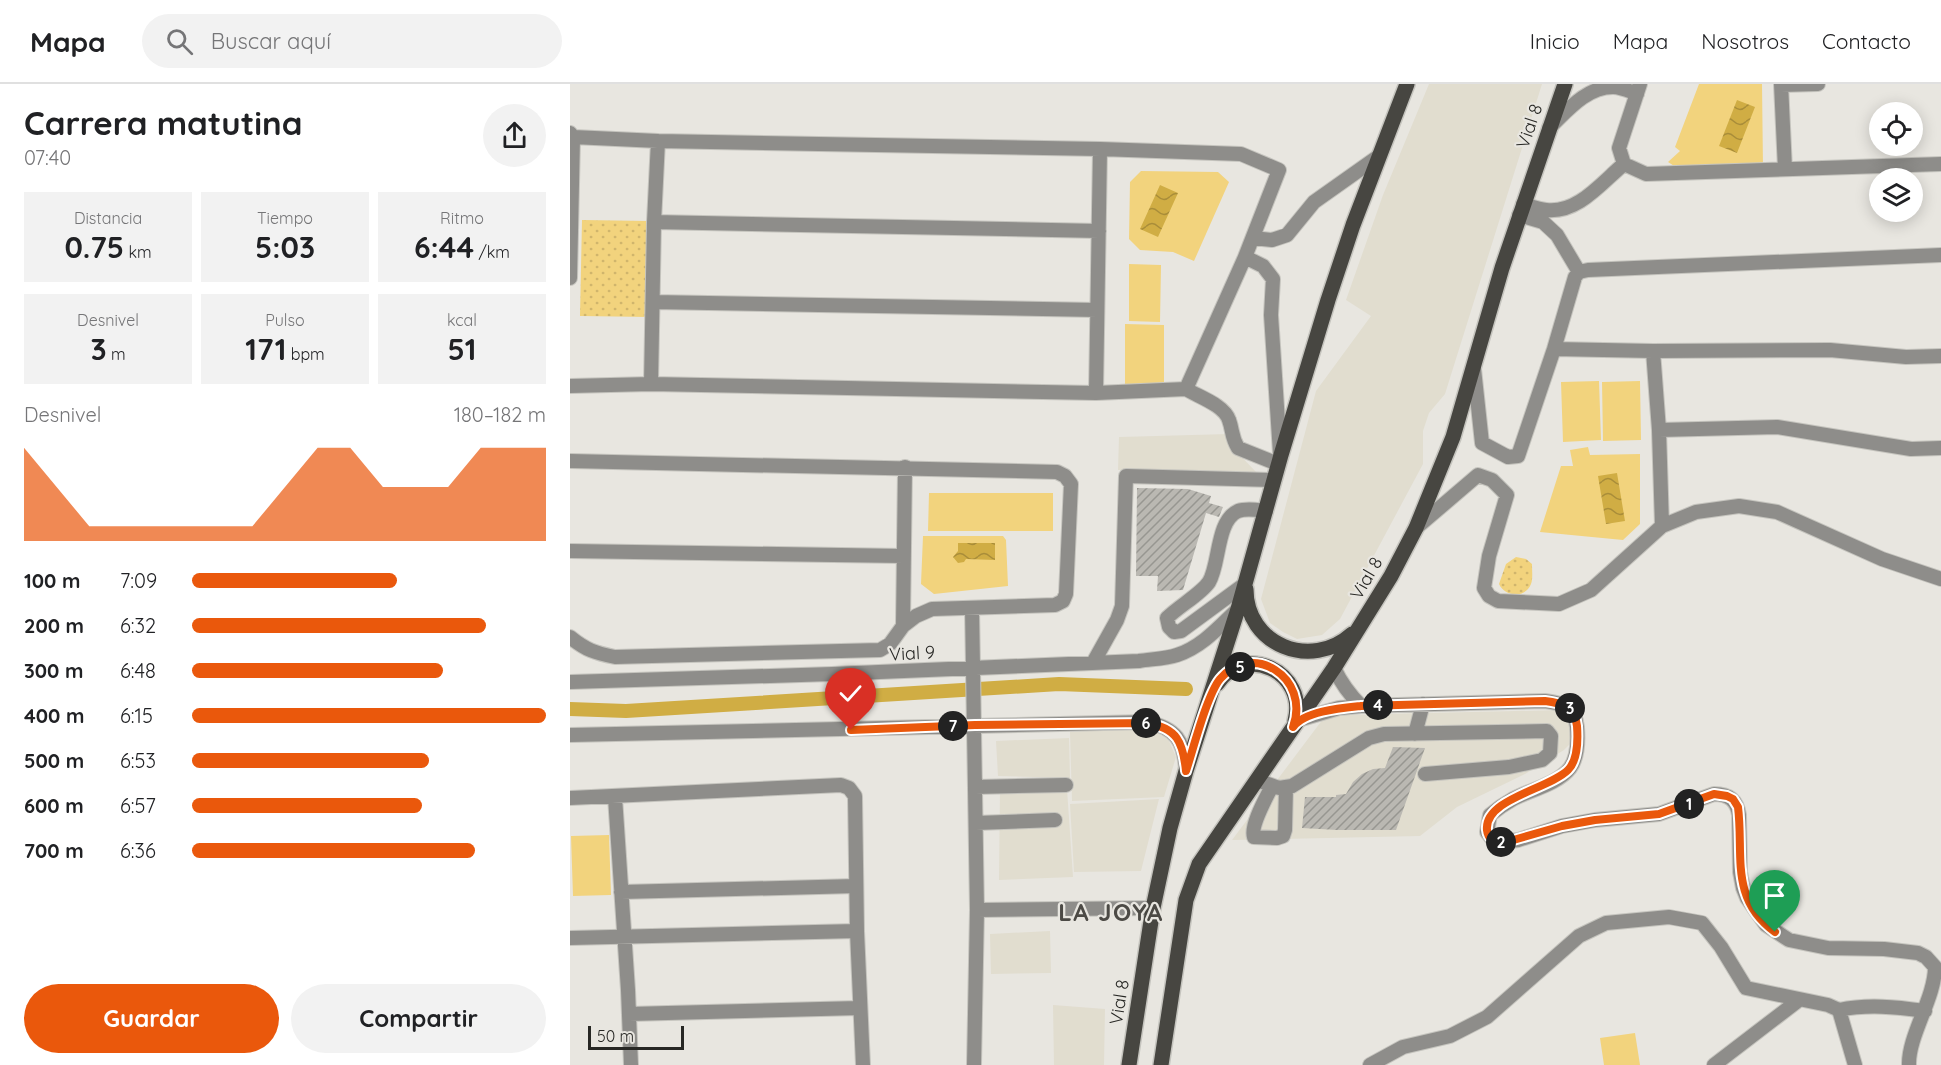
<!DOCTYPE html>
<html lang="es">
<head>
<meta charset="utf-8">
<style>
	:root { --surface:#fff; --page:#f2f2f2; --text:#202124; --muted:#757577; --line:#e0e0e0; --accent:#ea580c }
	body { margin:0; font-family:Quicksand,sans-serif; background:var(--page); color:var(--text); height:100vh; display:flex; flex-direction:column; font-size:22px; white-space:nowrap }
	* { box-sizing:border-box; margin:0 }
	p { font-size:20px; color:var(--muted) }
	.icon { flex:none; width:33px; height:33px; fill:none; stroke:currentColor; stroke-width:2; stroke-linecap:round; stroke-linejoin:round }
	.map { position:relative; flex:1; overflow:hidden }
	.panel { display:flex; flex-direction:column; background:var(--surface); width:570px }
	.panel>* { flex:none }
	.buttons { position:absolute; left:1299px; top:18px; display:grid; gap:12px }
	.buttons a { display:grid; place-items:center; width:54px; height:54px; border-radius:50%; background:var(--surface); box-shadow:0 3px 15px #0003; font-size:30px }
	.scale { position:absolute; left:18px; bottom:15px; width:96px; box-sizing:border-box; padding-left:6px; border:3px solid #272724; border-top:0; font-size:16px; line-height:21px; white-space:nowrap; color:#272724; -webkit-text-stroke:4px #e8e6e0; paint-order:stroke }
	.pin { position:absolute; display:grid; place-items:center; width:51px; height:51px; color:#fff; margin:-62px -26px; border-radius:50% 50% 50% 0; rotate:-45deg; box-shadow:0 0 6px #0007 }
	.pin .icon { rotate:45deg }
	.km { position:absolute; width:30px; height:30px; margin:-15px; border-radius:50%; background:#222; color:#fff; font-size:16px; line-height:30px; text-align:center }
	.round { display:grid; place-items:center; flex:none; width:63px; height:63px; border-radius:32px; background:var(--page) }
	.overview { display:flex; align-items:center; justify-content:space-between; height:102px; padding:0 24px }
	h1 { font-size:33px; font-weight:800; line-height:45px }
	.figures { display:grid; grid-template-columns:repeat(3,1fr); gap:9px; height:102px; padding:6px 24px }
	.figures div { display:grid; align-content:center; border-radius:0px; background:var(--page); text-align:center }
	.figures b { font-size:30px; font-weight:800 }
	.figures small { font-size:16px; font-weight:400 }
	.figures p { font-size:16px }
	.chart { height:168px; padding:12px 24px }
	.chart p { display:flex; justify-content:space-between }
	.chart svg { width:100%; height:108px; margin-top:6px; fill:var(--accent); opacity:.7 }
	.action { display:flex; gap:12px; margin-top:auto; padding:12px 24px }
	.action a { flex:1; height:69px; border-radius:36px; background:var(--accent); color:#fff; font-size:24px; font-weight:800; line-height:69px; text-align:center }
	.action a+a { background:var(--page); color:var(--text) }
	ul { padding:0 24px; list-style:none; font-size:20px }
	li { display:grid; grid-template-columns:96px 72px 1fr; align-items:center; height:45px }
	li i { height:15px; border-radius:8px; background:var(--accent) }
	header { display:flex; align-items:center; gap:36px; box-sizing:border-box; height:84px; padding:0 30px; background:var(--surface); border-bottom:2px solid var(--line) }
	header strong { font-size:28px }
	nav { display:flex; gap:33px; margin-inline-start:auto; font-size:21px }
	.search { width:420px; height:54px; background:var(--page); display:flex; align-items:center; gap:15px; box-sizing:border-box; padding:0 21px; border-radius:33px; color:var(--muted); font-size:22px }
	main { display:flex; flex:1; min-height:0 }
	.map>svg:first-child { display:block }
	.built { fill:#e1ddcf }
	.grass { fill:#f2d37d }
	.park { fill:url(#park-dots) }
	.water { fill:url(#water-waves) }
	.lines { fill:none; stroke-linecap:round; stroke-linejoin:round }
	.canal { stroke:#d0ad44; stroke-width:14 }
	.building { fill:url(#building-hatch) }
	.minor-casing { stroke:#c5c4be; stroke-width:16 }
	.major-casing { stroke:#c5c4be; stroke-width:18 }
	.minor { stroke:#8e8d8a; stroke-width:14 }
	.major { stroke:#474641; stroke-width:15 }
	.route-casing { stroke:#fff; stroke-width:12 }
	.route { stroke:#ea580c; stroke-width:8 }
	.labels { text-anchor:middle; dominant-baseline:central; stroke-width:4.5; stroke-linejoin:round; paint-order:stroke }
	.street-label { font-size:18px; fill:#272724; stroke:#e8e6e0 }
	.district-label { font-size:24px; font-weight:bold; letter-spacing:1.5px; fill:#4c4a45; stroke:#e8e6e0 }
</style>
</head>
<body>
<header>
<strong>Mapa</strong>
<div class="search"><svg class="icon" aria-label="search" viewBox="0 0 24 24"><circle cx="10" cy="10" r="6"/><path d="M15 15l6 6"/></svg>Buscar aquí</div>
<nav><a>Inicio</a><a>Mapa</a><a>Nosotros</a><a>Contacto</a></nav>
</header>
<main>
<section class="panel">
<div class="overview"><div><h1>Carrera matutina</h1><p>07:40</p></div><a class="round"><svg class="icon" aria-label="share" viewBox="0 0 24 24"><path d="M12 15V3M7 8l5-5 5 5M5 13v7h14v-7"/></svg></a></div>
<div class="figures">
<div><p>Distancia</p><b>0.75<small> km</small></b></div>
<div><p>Tiempo</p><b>5:03</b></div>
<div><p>Ritmo</p><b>6:44<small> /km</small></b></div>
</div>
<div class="figures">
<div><p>Desnivel</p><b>3<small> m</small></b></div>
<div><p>Pulso</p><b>171<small> bpm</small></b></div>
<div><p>kcal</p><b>51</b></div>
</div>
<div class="chart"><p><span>Desnivel</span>180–182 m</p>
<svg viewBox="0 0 160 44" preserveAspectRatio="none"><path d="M0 44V6L10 22L20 38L30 38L40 38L50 38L60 38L70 38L80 22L90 6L100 6L110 22L120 22L130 22L140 6L150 6L160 6V44z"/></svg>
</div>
<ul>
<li><b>100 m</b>7:09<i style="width:58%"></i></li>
<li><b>200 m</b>6:32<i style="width:83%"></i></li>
<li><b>300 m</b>6:48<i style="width:71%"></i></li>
<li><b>400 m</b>6:15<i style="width:100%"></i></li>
<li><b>500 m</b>6:53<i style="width:67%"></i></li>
<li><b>600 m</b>6:57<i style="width:65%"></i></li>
<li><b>700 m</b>6:36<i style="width:80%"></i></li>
</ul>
<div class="action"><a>Guardar</a><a>Compartir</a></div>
</section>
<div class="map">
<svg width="1371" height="981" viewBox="0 0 1371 981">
	<defs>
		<pattern id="park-dots" width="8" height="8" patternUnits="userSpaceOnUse" patternTransform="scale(1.5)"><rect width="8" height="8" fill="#f2d37d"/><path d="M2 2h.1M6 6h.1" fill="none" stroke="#d0b56c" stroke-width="1.8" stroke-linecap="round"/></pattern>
		<pattern id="water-waves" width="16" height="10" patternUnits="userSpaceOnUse" patternTransform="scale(1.5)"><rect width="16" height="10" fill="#d0ad44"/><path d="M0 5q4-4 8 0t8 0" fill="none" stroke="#a98d39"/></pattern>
		<pattern id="building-hatch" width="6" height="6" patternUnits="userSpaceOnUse" patternTransform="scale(1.5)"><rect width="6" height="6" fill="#bab8b2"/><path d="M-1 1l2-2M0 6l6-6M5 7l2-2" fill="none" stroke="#979691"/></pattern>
	</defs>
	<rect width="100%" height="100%" fill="#e8e6e0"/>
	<path class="built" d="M859,0H972L875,310L859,329L853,347V380L770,535L752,551L727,555L713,548L700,539L691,515L746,307L801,232L776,216L813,111Z
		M659,350L664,365L687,389L548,386L549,353Z
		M993,626L1001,637L1002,658L994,666L955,690L887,723L850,752L662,756L753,635L771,631Z
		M580,642L587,645L599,657L606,673L594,713L502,717L500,648Z
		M499,654L500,694L428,692L426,657Z
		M497,705L503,793L429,796L430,706Z
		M589,715L571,787L504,788L500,720Z
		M480,847L481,889L421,890L420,850Z
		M483,921L535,925L534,981H484Z"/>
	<path class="grass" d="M1129,0H1192L1193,84L1112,87L1098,78L1110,67L1105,63Z
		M571,87L648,88L659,98L624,177L603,168L570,166L559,155L560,98Z
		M559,180L591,181L590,238L559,237Z
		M555,240L594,241V302L555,301Z
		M1029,297L1031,356L993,358L991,298Z
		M1070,297L1071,356L1033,357L1032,298Z
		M1018,363L1020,371L1070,370V440L1053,456L970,448L991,382H1003L1000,366Z
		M359,409H483V447H358Z
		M353,452H433L436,456L438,502L364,510L351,500Z
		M39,751L41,811L3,812L1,752Z
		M1065,949L1070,981H1034L1030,954Z"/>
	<path class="park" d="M12,136L80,137L78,233L10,232Z
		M946,473L956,475L962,480C962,486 963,495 961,500C955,515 935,513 929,500L936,480Z"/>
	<path class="water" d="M1167,16L1185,23L1167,69L1149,62Z
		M590,101L608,109L588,153L570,145Z
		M1047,389L1055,437L1036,440L1028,392Z
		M388,459H425V476L396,475L394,478L388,479L383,473L388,467Z"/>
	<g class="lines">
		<path class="canal" d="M0,625L56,627L489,600L616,605"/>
	</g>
	<path class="building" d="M567,404L618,405L641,412L639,419L653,423L649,433L636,429L613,506L587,507L588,492H566Z
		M823,663L855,664L826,746H767L732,744L735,713H766V711L776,710L783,698L792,690L803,685L815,684Z"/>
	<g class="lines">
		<g class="minor-casing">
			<path id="minor" d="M1070,0L1049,64L1054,80L1076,90L1371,80
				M1211,0L1215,85
				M1211,1L1248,0
				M979,44C997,27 1016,3 1043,3C1051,3 1059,7 1067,10
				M0,49L3,53L0,194
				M953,120C960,122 968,125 976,126C1008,130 1032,98 1054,80
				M949,131L973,138L987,151L1009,188
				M84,138L529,147
				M683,154L702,156L717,151L744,118L809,72
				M675,173L693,182L703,195L701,231L710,369
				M83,218L527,226
				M984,265L1083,267L1089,346
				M1083,267L1260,266L1336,273L1371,272
				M904,285L912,359L938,373L948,372L984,265L1005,193L1009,188L1018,186L1371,171
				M81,300L526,309L616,305L675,173L709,86L671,70L530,65L88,57
				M0,302L81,300L84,138L88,57L3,53
				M616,305C629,313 654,321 659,336C663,347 661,352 668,364L708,380
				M526,309L530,65
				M0,377L487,388L495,392L501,400L496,510L493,517L485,521L362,525L346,532L333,542L320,560L310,566L45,573C25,569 16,566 0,553
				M1092,442L1089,346L1207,343L1341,365L1371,364
				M846,444L908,391L922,396L937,411L919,472L914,504L919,512L928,517L989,520L1021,506L1092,442L1126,428L1169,422L1207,428L1312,475L1371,495
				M0,467L334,472
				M675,500L611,547L604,548L599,543L597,534C609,522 631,510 639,498C650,480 646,437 668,427C677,424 687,426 696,427
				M402,524L407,826L404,981
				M333,542L335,383
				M523,579L547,536L552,522L556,392L704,396
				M764,584C771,599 779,610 791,622L975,617C992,619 1005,623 1007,643C1008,655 1008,673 1000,684C988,700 960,706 943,715C934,720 927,725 920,731L917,748L924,757L933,758L948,756L992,742L1025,736L1089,730L1144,710C1159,710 1167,717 1169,731L1170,788L1173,804L1177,814L1196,841L1219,856L1258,864L1314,865L1348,869L1356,873L1365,883C1365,914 1338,952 1339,981
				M0,598L262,590L569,577C581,575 595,575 607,571C632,563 650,542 668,525
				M728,636L769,624L791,622
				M845,650L853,620
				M0,651L577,638C606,644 614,657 616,685
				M687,696L709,704L722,702L799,654L814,650L977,647L981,652L980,669L972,676L939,683L855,690
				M702,702C696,714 680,742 684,753L707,754L713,752L715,746L716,704
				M405,703L496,701
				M45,713L58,906L61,981
				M0,714L271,701L279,704L285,712L287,847L293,981
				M406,739L485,736
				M51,808L286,802
				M407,826L583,824
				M0,854L287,847
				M1269,926C1298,920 1326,923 1355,927
				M59,930L289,924
				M800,981L833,963L880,952L917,933L1009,852L1036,839L1099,833L1132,839L1151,863L1176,904L1258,921L1269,926L1285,981
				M1144,981L1229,916"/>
		</g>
		<g class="major-casing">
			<path id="major" d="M676,505C676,561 741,587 782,550
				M647,600C674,558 738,588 725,637
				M559,981L583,824L600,744L616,687L668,525L711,371L758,216L783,141L837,0
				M591,981L616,816L629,780L764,584L821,492L846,444L883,353L932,184L995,0"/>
		</g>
		<use href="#minor" class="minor"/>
		<use href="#major" class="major"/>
	</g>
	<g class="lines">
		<g class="route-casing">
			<path id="route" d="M281,646L405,641L577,639C607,644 613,658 616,687C623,666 637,611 650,595C682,557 741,593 723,643C735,627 772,624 791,622L975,617C992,619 1005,623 1007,642C1008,656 1008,676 998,686C979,705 914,715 917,746C918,756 925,757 933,759L992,742L1025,736L1089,730L1144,710L1157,712L1163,715L1168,723C1174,770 1159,815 1205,848"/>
		</g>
		<use href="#route" class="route"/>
	</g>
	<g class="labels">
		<g class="street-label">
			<text transform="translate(959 42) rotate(-71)">Vial 8</text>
			<text transform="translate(796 494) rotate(-60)">Vial 8</text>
			<text transform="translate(342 569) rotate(-3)">Vial 9</text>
			<text transform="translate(549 918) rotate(-81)">Vial 8</text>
		</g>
		<g class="district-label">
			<text x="541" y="828">LA JOYA</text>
		</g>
	</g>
</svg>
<div class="buttons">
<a><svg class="icon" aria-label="locate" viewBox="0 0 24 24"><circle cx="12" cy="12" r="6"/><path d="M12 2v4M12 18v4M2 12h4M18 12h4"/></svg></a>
<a><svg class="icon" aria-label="layers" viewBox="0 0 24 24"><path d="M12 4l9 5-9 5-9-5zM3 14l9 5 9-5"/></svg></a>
</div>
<div class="scale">50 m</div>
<div class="pin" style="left:1205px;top:848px;background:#1e9e55"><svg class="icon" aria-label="arrive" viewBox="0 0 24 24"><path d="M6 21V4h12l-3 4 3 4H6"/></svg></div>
<div class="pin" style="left:281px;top:646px;background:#d93025"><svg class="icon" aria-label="check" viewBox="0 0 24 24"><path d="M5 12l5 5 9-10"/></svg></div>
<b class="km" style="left:1119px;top:720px">1</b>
<b class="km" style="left:931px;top:758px">2</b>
<b class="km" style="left:1000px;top:624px">3</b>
<b class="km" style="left:808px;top:621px">4</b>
<b class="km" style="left:670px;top:583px">5</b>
<b class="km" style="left:576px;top:639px">6</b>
<b class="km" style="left:383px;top:642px">7</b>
</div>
</main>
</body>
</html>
